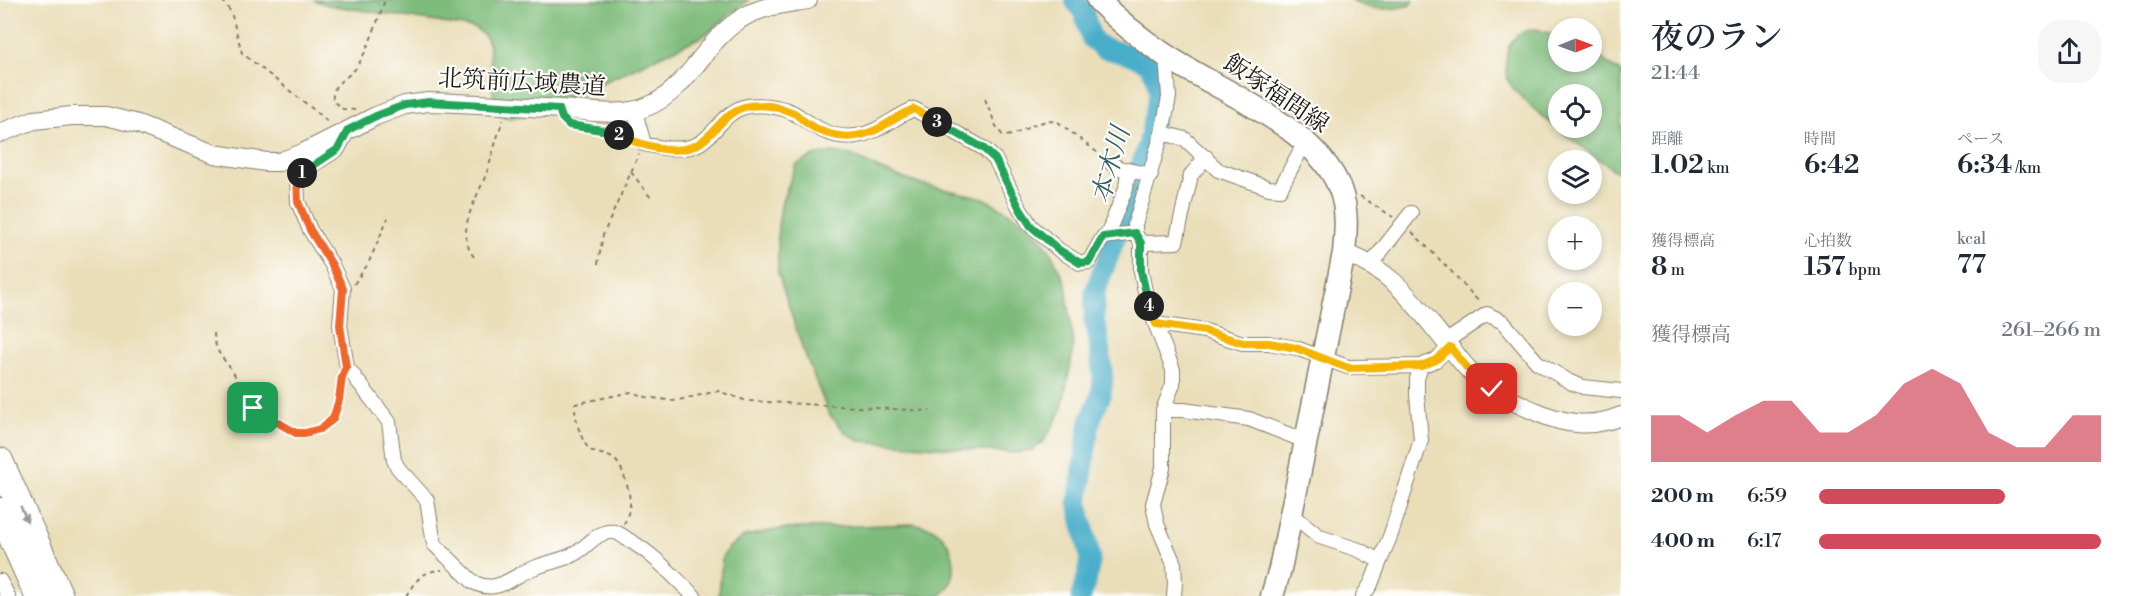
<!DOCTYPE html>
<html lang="ja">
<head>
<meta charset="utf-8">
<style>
	:root { --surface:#fff; --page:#f6f6f7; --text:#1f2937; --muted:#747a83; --accent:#d1495b }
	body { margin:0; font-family:"Libre Bodoni","Noto Serif JP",serif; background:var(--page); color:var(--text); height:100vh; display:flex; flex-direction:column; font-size:22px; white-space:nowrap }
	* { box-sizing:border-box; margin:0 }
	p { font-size:20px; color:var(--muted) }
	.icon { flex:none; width:33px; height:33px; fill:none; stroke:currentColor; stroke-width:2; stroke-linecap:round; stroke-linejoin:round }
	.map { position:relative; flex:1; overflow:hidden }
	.sheet { display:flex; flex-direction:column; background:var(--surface); width:510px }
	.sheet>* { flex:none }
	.needle { width:39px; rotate:89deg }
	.buttons { position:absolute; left:1548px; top:18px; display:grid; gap:12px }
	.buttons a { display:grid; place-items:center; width:54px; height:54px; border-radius:50%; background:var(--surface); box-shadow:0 3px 9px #0003; font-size:30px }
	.pin { position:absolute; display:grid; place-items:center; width:51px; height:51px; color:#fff; margin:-26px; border-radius:12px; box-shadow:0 3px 9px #0006 }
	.km { position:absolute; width:30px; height:30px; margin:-15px; border-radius:50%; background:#222; color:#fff; font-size:16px; line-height:30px; text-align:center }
	.round { display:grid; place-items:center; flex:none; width:63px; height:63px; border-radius:24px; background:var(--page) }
	.headline { display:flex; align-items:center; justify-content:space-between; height:102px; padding:0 30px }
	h1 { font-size:33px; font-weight:600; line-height:45px }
	.stats { display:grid; grid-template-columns:repeat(3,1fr); gap:9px; height:102px; padding:6px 30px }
	.stats div { display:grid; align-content:center }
	.stats b { font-size:26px; font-weight:600 }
	.stats small { font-size:16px; font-weight:400 }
	.stats p { font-size:16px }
	.chart { height:168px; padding:12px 30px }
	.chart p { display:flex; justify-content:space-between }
	.chart svg { width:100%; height:108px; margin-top:6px; fill:var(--accent); opacity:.7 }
	ul { padding:0 30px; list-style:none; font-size:20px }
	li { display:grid; grid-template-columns:96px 72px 1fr; align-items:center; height:45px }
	li i { height:15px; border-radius:8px; background:var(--accent) }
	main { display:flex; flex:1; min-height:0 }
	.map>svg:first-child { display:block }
	.forest { fill:#7ebc7c; stroke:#4d6c4c; stroke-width:1.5; fill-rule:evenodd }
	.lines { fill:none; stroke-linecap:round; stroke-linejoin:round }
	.river { stroke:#4aaeca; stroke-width:21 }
	.minor-casing { stroke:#837d6a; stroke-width:16 }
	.tertiary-casing { stroke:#837d6a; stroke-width:20 }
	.primary-casing { stroke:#837d6a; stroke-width:25 }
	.motorway-casing { stroke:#837d6a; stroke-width:28 }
	.path { stroke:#837d6a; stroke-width:2; stroke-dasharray:4.5 4.5; stroke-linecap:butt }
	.minor { stroke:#fff; stroke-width:14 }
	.tertiary { stroke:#fff; stroke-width:18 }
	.primary { stroke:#fff; stroke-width:22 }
	.motorway { stroke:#fff; stroke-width:26 }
	.oneway { fill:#999 }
	.split-1-casing { stroke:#fff; stroke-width:12 }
	.split-2-casing { stroke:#fff; stroke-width:12 }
	.split-3-casing { stroke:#fff; stroke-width:12 }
	.split-4-casing { stroke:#fff; stroke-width:12 }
	.split-5-casing { stroke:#fff; stroke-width:12 }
	.split-1 { stroke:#f0652b; stroke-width:8 }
	.split-2 { stroke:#22a559; stroke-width:8 }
	.split-3 { stroke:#f5b400; stroke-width:8 }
	.split-4 { stroke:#22a559; stroke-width:8 }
	.split-5 { stroke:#f5b400; stroke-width:8 }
	.labels { text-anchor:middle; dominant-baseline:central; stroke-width:4.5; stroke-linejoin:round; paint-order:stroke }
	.street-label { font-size:24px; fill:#1c1c1c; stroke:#fdfcf7 }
	.water-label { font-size:26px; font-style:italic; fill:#315e6a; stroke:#fdfcf7 }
</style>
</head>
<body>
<main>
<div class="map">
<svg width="1621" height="596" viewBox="0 0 1621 596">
	<rect width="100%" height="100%" fill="#fdfcf7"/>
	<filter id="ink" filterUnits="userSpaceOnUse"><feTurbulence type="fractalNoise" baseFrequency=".0167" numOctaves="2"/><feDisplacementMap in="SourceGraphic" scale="12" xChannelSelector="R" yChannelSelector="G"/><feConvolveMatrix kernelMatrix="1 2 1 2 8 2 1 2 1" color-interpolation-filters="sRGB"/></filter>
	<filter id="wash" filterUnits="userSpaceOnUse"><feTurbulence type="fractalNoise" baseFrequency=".008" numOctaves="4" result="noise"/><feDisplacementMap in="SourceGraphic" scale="24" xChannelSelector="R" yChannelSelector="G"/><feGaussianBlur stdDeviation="1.35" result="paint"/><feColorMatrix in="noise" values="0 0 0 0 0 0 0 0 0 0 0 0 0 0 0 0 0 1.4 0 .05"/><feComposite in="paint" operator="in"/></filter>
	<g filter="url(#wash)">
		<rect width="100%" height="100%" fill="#eadeb9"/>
		<path class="forest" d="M313,0H749L703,36L539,112L511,118L502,116L495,105L491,77L489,46L485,36L475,28L328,5Z
			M1351,0H1414L1411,5C1391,10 1368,12 1351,0Z
			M1536,29L1558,36V62H1592V52L1621,73V175C1599,160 1517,102 1508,80C1505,72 1506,61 1507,53C1510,37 1521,31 1536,29ZM1558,94H1592V128H1558Z
			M831,153L851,155L879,169L916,183L984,198L1027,223L1048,247L1066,284L1073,344L1071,363L1061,412L1044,441L1033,450L1015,453L859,441L845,432L829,414L802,347L778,273V226L782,201L796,165L813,156Z
			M912,524C921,525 931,526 939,533C957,548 961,583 939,596H719L722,557L729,547L745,536L781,529Z"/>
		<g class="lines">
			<path class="river" d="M1075,0L1084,13L1091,38L1102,48L1131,55L1148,63L1156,76L1159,94L1149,142L1129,203L1095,291L1094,320L1098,335L1103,379L1101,395L1090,421L1078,503L1090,557L1088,574L1081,596"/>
		</g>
	</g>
	<g filter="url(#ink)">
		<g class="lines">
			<g class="minor-casing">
				<path id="minor" d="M1166,56L1169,97L1162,133L1135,224V233L1141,243V271L1147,302L1173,370V384L1163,410V468L1153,504L1157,524L1174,564L1175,583L1174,596
					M635,112L644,144C661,148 681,152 698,144C715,136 724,110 748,106C763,104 785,107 797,115C816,128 832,139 856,136C879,133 893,117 914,109L983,148L995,159L1020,209L1031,226L1059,250L1080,263L1089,262L1103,237L1135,233
					M348,130L338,149L304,171L297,179L298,202L310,230L332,265L343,289L340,325L347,367L389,422L394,460L398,468L427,500L434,544L473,582C498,596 514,574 536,567C549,562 564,560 576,553C588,546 599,529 615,532C619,533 624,537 627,539C654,554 672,575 694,596
					M1162,133L1185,139L1218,170L1269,188L1280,189L1305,142
					M1112,164L1119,168L1151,175
					M1107,235L1126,188L1128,169
					M1141,243L1176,242L1191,175L1206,157
					M1371,264L1411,213
					M1156,324L1205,331L1243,343H1269L1296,348L1348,367L1421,366L1436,360L1450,347
					M1445,342L1487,314L1503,322L1537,362L1570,382L1583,387L1621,391
					M1163,410H1183L1249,419L1305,441
					M1290,513L1320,537L1359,550L1380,561L1371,584L1363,596
					M1380,561L1391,534L1421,440L1417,395V379L1421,366
					M0,581L8,596"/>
			</g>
			<g class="tertiary-casing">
				<path id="tertiary" d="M0,133L34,120L72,116H106L138,124L214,154L266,162H279L303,153L376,116L405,105L428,102C473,103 517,106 561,109C590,111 623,118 651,105C689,87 704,43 739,20C759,6 784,4 808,0
					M1344,253C1397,271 1419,311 1454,352C1460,360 1467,369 1475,376C1493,392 1515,403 1537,412C1566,425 1592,428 1621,416"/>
			</g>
			<g class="primary-casing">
				<path id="primary" d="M1098,0C1118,21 1141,39 1165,55C1218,91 1316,126 1340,189C1348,210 1346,231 1344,253L1280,569L1272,596"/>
			</g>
			<g class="motorway-casing">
				<path id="motorway" d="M0,461L60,596
					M0,511L38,596"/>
			</g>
			<path class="path" d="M222,0L231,12L242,53L323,117L328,123
				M985,99L996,126L1003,136C1022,136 1036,117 1058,122L1103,157
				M355,110L343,109L333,101C331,80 348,81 358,65C370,45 377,22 385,0
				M570,126L602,130L631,141
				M631,172L651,198
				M1360,196L1393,217
				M1412,232L1450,270L1480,303
				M474,257C453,229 479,197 488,169C493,153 497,136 503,120
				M598,264L603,235L639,154
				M354,284L368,264L388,218
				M214,333C215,352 221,355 231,369C240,381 240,399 253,409C259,413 292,432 298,433C309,434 329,427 334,417C339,406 340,393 341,381
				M624,524C626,519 629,512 630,506C631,496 624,470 617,462C610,454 600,455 592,451C581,445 574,415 575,404L631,392L646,397L674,401L718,391L747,401L930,411
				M406,596C415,581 423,570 442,570"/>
			<use href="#minor" class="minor"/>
			<use href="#tertiary" class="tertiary"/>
			<use href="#primary" class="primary"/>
			<use href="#motorway" class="motorway"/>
		</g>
		<defs><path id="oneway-solid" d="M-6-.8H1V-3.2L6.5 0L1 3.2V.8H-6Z" transform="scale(1.5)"/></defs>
		<use class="oneway" href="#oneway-solid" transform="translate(24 514) rotate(66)"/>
	</g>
	<g class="lines" filter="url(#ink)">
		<g class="split-1-casing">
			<path id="split-1" d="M253,408L296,433H305L320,429L333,419L339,400L342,377L346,367L340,325L343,289L332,265L310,230L298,202L297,179L302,173"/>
		</g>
		<g class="split-2-casing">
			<path id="split-2" d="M302,173L338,149L348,130L376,116L405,105L429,102L559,109L562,118L569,125L602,130L619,135"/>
		</g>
		<g class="split-3-casing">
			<path id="split-3" d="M619,135C641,145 675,157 698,144C716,134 724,110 749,106C764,104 780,107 794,113C798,115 801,119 805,122C819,132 838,139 856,136C879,133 893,117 914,109L937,122"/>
		</g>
		<g class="split-4-casing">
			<path id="split-4" d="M937,122L983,148L995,159L1020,209L1031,226L1059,250L1080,263L1089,262L1103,237L1135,233L1141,243V271L1149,306"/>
		</g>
		<g class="split-5-casing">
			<path id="split-5" d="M1149,306L1156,324L1205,331L1243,343H1269L1296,348L1348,368L1421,366L1436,360L1450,347L1473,375L1492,389"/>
		</g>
		<use href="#split-1" class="split-1"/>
		<use href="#split-2" class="split-2"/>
		<use href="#split-3" class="split-3"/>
		<use href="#split-4" class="split-4"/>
		<use href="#split-5" class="split-5"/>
	</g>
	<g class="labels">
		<g class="street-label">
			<text transform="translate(522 83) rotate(3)">北筑前広域農道</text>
			<text transform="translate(1276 94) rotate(34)">飯塚福間線</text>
		</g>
		<g class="water-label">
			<text transform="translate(1111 165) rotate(-74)">本木川</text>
		</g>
	</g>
</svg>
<div class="buttons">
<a><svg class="needle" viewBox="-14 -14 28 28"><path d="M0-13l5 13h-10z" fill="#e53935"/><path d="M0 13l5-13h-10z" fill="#747a83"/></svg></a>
<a><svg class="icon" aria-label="locate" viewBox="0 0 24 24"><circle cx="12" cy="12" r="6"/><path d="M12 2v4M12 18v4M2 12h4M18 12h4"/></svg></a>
<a><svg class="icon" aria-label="layers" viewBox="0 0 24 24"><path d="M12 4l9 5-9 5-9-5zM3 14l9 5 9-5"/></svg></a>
<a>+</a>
<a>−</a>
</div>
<div class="pin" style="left:253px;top:408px;background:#1e9e55"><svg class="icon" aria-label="arrive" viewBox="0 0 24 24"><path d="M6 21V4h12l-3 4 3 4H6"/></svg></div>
<div class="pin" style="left:1492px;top:389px;background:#d93025"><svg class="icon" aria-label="check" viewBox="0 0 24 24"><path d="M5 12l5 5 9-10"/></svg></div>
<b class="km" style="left:302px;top:173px">1</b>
<b class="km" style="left:619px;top:135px">2</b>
<b class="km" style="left:937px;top:122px">3</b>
<b class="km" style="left:1149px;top:306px">4</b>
</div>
<section class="sheet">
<div class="headline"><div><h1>夜のラン</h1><p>21:44</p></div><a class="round"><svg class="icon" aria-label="share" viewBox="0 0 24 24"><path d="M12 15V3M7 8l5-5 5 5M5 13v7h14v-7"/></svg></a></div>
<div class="stats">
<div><p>距離</p><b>1.02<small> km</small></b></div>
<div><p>時間</p><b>6:42</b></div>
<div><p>ペース</p><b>6:34<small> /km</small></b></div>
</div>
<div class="stats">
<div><p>獲得標高</p><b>8<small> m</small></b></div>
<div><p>心拍数</p><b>157<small> bpm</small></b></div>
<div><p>kcal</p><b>77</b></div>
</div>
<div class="chart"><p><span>獲得標高</span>261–266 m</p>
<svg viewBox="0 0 160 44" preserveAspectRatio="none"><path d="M0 44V25L10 25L20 32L30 25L40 19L50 19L60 32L70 32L80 25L90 12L100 6L110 12L120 32L130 38L140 38L150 25L160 25V44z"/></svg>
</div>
<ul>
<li><b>200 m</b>6:59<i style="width:66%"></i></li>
<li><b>400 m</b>6:17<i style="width:100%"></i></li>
</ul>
</section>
</main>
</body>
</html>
